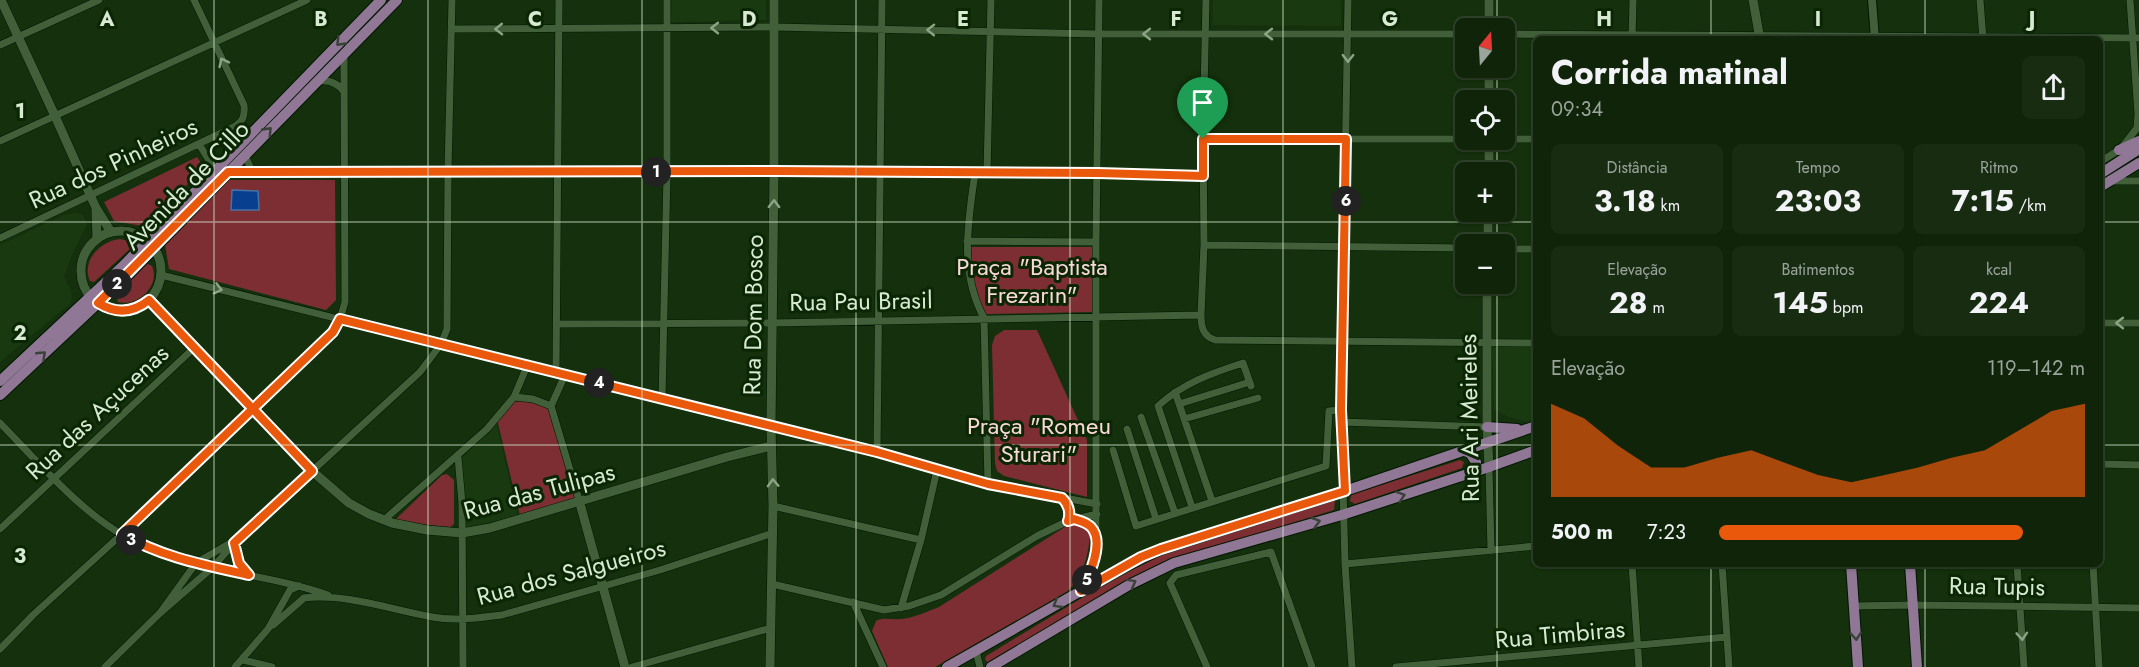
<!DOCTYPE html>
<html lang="pt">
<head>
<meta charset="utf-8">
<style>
	:root { --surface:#0f2409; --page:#182c12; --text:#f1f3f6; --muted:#9ba49c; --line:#2f412a; --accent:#ea580c }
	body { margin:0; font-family:Jost,sans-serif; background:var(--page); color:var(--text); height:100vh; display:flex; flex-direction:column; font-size:22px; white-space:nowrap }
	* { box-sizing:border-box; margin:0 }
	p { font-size:20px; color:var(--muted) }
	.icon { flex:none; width:33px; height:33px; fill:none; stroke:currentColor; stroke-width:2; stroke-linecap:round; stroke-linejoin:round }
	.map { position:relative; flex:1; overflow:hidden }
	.sheet { position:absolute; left:1533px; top:36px; width:570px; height:531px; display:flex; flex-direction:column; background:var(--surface); border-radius:9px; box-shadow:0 2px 4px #0004,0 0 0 2px var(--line) }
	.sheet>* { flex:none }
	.needle { width:39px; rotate:18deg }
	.tools { position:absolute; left:1455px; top:18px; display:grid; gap:12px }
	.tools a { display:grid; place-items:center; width:60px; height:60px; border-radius:9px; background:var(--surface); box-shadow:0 2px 4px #0004,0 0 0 2px var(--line); font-size:30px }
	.pin { position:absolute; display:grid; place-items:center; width:51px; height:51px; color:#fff; margin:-62px -26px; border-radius:50% 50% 50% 0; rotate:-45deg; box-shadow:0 0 6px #0007 }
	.pin .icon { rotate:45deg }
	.km { position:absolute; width:30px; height:30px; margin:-15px; border-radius:50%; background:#222; color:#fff; font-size:16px; line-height:30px; text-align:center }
	.round { display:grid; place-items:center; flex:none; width:63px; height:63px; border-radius:9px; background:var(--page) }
	.summary { display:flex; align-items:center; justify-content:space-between; height:102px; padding:0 18px }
	h1 { font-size:33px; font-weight:700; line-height:45px }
	.stats { display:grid; grid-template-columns:repeat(3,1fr); gap:9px; height:102px; padding:6px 18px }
	.stats div { display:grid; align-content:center; border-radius:9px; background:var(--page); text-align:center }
	.stats b { font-size:30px; font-weight:700 }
	.stats small { font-size:16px; font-weight:400 }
	.stats p { font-size:16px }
	.chart { height:168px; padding:12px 18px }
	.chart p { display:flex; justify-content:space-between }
	.chart svg { width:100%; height:108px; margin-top:6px; fill:var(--accent); opacity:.7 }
	ul { padding:0 18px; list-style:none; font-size:20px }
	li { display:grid; grid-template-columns:96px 72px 1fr; align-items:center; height:45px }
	li i { height:15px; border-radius:8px; background:var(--accent) }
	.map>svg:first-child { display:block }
	.built { fill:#193a10 }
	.green { fill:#7d2e33 }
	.water { fill:#093f8f; stroke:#4772a4; stroke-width:1.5 }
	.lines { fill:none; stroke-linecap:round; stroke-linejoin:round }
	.minor-casing { stroke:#001800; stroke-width:8 }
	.tertiary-casing { stroke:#001800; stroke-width:10 }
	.secondary-casing { stroke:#001800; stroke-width:10 }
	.primary-casing { stroke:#001800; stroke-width:12 }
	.minor { stroke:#415f39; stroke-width:7 }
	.tertiary { stroke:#415f39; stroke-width:8 }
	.secondary { stroke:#415f39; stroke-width:9 }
	.primary { stroke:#8f7795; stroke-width:10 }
	.oneway { stroke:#8ca486 }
	.oneway2 { stroke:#394236 }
	.route-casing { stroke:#fff; stroke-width:12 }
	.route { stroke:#ea580c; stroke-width:8 }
	.grid { fill:none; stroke:#d8ead4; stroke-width:1.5; stroke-opacity:0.55 }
	.labels { text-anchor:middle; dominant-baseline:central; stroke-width:6; stroke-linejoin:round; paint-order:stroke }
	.street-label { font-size:24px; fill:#d8ead4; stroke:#0a2603 }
	.park-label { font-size:24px; fill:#f8d9d8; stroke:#0a2603 }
	.grid-label { font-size:20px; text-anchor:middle; font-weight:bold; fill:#d8ead4; stroke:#0a2603; stroke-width:6; stroke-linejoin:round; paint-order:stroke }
</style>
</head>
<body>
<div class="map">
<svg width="2139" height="667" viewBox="0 0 2139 667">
	<rect width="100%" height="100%" fill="#14300c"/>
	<path class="built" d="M672,0H766V20L671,22Z
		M1213,0H1341V26L1212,25Z
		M75,213L83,215L87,224L71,257L64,277L72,293L71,303L0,362V245L64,215Z
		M1492,343L1536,345V418L1529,422L1508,417L1494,409Z
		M496,422L518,516L465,528L462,458Z"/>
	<path class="green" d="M197,157L204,167L147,227L114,221L104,202Z
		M229,180H335L336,300L326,310L169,269L165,245Z
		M120,239L129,241L132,245L130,249L94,282L90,281C81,261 100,241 120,239Z
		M971,247H1092L1093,312L986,314C973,292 972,272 971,247Z
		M148,264L152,266C161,286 137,307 118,302L116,296L145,265Z
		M1004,330H1037L1087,440V497L1004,476L997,471L995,463L992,345L995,336Z
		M521,401L551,406C555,439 567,469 579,500L520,516L497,419L514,402Z
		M1460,460L1464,462L1462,468L1355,504L1350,501L1351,496L1353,494Z
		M447,474L454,480V524L450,527L397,522V518L442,475Z
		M1335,500L1334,510L1159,564L991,661L987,662L985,659L986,656L1080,599L1154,558Z
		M1068,525C1078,524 1085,527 1090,536C1088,557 1083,575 1068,591L935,667H888L872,631L876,621C884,617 891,620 900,619C914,618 926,612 939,607Z"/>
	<path class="water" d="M232,190L258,191L259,210H231Z"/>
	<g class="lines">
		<g class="minor-casing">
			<path id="minor" d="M1206,0L1203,139L1204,245L1201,315C1201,327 1203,336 1215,340L1536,343
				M1348,0L1341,410L1345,564L1352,667
				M1980,0L1983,39
				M452,29L773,27L1099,34H1466
				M1504,34L2139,38
				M1632,39L1633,0
				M0,45L99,0
				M318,81C328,80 338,83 344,92
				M1203,139H1466
				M1504,139H1536
				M0,141L307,0
				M199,144L215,170
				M2123,146L2137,128L2138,114L2130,0
				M245,155L250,167L256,172
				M2100,162L2122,148
				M228,172L774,171L1098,173L1203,176
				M975,173C968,222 959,272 984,318L988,484
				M987,173L991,0
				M2114,181H2139
				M0,238L234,127C243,121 245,117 244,105L194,0
				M967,241L1096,242
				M1204,245L1466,248
				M1504,249H1536
				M161,275L877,452L988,484L1097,504
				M2100,323H2139
				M558,324L772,323L1201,315
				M556,373L559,0
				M565,375L551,406L579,500
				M1175,392L1212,501
				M514,397L533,399L551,406
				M662,399L667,173V0
				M1179,404L1250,382
				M1141,417L1175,513
				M1184,419L1258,398
				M1341,422L1487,427
				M0,423C46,470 92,527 155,551C210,573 272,575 328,595
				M1127,429L1156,519
				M1113,450L1136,526L1326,466L1329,411L1341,410
				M877,452L882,0
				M458,457L462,503L463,667
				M2100,464L2139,465
				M1489,467L1491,551
				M1063,499L1069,507L1068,521
				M773,506L921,540
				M1192,507L1158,406C1183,383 1212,373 1243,363L1251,386
				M1074,519L1089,525L1095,534
				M384,520L487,429L514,397L527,366
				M0,529L195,347
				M234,543L239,563L249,575
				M1345,564L1536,546
				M1632,564L1639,667
				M1722,564L1729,667
				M2017,564L2024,667
				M2093,564L2099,667
				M772,584L884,610L909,606L941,595L1037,536L1068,521L1097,514
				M1082,589L1093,565L1096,537V242L1099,0
				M304,598C345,593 392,610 432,617C454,621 479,618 502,615L660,570L773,533
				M853,602L883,667
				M1854,606L1913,605L2139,608
				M901,608L921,540L937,470
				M160,613L213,567L237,540L420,372L441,344L447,329L448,171L452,0
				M273,625L304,598
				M0,649L33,615L122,534L333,332L340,319L345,302L344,55
				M976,651L980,667
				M243,660L272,667
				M105,667L160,613L196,563L232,542
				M235,667L268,629L290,590L299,586
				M632,667L771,628
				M1207,667L1170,583L1176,575L1271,552L1312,667
				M1396,667L1727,637"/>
		</g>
		<g class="tertiary-casing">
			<path id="tertiary" d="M1872,0L1875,39"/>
		</g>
		<g class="secondary-casing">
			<path id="secondary" d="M1,0L55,116L96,208L111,232
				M1489,0V28
				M1753,0L1760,39
				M1489,100V68
				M1489,172V140
				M96,211L97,239
				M81 271a40 40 0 1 1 80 0a40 40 0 1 1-80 0Z
				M1488,244V212
				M1487,284V427L1489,467
				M149,300L312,471L349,503L369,514L392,523L427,530L462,533L490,528L727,457L771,446
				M579,500L625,667
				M770,667L773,506L771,426L774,171V0"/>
		</g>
		<g class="primary-casing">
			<path id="primary" d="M2119,150L2139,141
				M2100,174L2139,149
				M2100,187L2139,163
				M0,381L123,266L381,0
				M0,395L130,273L397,0
				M1487,427L1517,429
				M1465,451L1470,453L1476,462L1472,473
				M1851,564L1858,667
				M1910,564L1917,667
				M947,667L1116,571L1161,549L1345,491L1536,426
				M991,667L1129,585L1174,563L1345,514L1489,467L1536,450"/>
		</g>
		<use href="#minor" class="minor"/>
		<use href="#tertiary" class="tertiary"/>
		<use href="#secondary" class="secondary"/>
		<use href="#primary" class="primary"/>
	</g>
	<defs><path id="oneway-chevron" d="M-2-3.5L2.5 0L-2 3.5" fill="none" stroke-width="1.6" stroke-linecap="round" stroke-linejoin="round" transform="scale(1.5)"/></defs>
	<g class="oneway">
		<use href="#oneway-chevron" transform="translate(715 28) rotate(180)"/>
		<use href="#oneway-chevron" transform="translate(499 29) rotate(179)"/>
		<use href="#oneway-chevron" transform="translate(931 30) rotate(-179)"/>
		<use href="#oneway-chevron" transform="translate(1147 34) rotate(-180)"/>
		<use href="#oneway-chevron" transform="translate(1269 34) rotate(180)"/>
		<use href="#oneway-chevron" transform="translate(1348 58) rotate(91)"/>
		<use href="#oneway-chevron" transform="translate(223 62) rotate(-116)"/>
		<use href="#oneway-chevron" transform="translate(774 204) rotate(-89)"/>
		<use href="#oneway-chevron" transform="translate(218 289) rotate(14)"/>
		<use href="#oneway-chevron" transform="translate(2120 323) rotate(-180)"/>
		<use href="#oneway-chevron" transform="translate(773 483) rotate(-92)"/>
		<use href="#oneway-chevron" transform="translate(2022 636) rotate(86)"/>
	</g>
	<g class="oneway2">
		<use href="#oneway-chevron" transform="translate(340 42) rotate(134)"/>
		<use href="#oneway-chevron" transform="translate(268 131) rotate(-46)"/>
		<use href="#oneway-chevron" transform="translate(42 355) rotate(-44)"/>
		<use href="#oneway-chevron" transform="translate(1401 496) rotate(-18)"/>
		<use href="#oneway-chevron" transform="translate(1316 522) rotate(-16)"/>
		<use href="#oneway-chevron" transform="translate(1132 583) rotate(-29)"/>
		<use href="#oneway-chevron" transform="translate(1057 604) rotate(150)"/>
		<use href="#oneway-chevron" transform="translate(1856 636) rotate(86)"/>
	</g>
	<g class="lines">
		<g class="route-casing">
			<path id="route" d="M1203,139V176L1098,173L774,171L228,172L98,303C116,314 133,313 149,300L312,471L234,543L239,563L249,575C204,565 161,557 122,534L333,332L340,319L877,452L988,484L1062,498C1069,505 1071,512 1068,521L1074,519C1080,521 1086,522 1091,527C1105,542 1089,576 1081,591L1141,557L1161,549L1345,491L1341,410L1346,139H1203"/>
		</g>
		<use href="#route" class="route"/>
	</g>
	<path class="grid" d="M214,0V667M428,0V667M642,0V667M856,0V667M1070,0V667M1283,0V667M1497,0V28M1711,0V39M1925,0V39M1497,68V100M1497,140V172M1497,212V244M0,222H1536M2100,222H2139M1497,284V667M0,445H1536M2100,445H2139M1711,564V667M1925,564V667"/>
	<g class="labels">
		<g class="street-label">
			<text transform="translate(113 163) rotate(-25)">Rua dos Pinheiros</text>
			<text transform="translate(186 185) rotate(-46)">Avenida de Cillo</text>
			<text transform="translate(861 301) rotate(-1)">Rua Pau Brasil</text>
			<text transform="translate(753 315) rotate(-89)">Rua Dom Bosco</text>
			<text transform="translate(97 412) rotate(-43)">Rua das Açucenas</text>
			<text transform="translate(1469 418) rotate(-91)">Rua Ari Meireles</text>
			<text transform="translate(539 491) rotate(-15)">Rua das Tulipas</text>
			<text transform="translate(571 572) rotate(-15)">Rua dos Salgueiros</text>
			<text transform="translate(1997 586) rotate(1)">Rua Tupis</text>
			<text transform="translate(1560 634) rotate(-5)">Rua Timbiras</text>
		</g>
		<g class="park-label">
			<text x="1032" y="266">Praça "Baptista<tspan x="1032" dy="28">Frezarin"</tspan></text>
			<text x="1039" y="425">Praça "Romeu<tspan x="1039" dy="28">Sturari"</tspan></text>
		</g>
	</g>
	<g class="grid-label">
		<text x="107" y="26">A</text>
		<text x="321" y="26">B</text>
		<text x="535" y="26">C</text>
		<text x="749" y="26">D</text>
		<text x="963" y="26">E</text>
		<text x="1176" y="26">F</text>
		<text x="1390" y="26">G</text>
		<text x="1604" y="26">H</text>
		<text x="1818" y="26">I</text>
		<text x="2032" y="26">J</text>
		<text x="20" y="118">1</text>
		<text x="20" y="340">2</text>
		<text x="20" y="563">3</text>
	</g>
</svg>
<div class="tools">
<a><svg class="needle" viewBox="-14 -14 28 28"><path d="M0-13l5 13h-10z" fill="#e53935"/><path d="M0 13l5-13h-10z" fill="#9ba49c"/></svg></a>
<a><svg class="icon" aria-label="locate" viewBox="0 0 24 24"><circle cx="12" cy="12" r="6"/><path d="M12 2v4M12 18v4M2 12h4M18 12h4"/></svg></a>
<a>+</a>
<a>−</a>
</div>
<div class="pin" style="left:1203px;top:139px;background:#1e9e55"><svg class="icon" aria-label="arrive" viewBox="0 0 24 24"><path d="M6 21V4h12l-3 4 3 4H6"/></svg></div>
<b class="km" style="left:656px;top:172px">1</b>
<b class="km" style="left:117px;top:284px">2</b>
<b class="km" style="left:131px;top:540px">3</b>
<b class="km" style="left:599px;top:383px">4</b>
<b class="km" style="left:1087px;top:580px">5</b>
<b class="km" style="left:1346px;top:201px">6</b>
<section class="sheet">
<div class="summary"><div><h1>Corrida matinal</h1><p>09:34</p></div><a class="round"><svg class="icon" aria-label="share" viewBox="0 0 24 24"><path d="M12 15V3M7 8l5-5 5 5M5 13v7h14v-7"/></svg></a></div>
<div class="stats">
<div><p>Distância</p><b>3.18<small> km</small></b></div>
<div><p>Tempo</p><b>23:03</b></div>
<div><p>Ritmo</p><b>7:15<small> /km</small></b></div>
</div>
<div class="stats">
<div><p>Elevação</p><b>28<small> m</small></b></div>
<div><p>Batimentos</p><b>145<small> bpm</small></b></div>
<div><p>kcal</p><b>224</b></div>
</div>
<div class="chart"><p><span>Elevação</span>119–142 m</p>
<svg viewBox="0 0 160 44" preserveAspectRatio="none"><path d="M0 44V6L10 12L20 23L30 32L40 32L50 28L60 25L70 30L80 35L90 38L100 35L110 32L120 28L130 25L140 17L150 9L160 6V44z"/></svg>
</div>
<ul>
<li><b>500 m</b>7:23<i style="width:83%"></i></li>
</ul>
</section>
</div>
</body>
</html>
